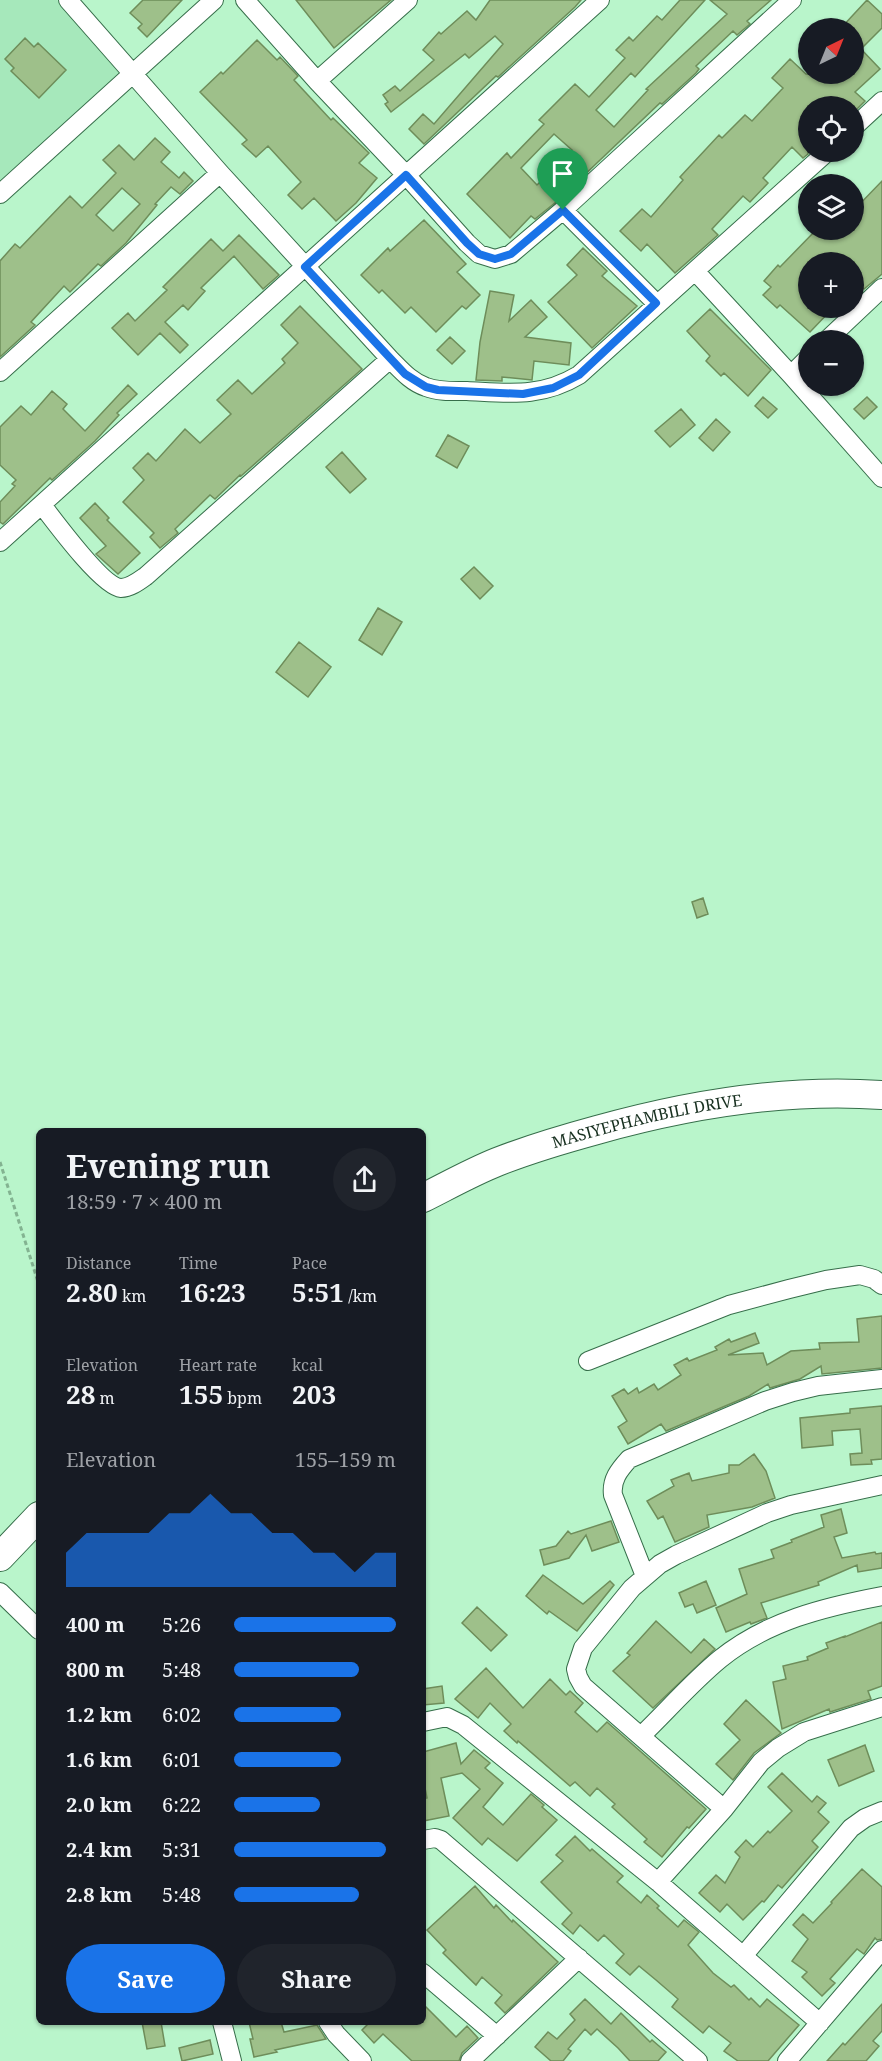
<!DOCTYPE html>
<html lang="en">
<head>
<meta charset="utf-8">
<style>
	:root { --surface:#171b24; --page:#20242c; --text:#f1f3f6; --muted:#9ea1a6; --accent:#1a73e8 }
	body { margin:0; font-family:"Noto Serif",serif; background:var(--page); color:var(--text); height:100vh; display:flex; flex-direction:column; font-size:22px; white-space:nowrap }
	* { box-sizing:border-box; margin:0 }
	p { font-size:20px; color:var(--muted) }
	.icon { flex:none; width:33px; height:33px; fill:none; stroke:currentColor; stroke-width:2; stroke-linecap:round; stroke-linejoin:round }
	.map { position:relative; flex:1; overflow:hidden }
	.sheet { position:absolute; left:36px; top:1128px; width:390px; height:897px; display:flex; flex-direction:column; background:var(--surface); border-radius:9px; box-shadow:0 2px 4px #0004 }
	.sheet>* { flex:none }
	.needle { width:39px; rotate:43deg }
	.fabs { position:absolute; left:798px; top:18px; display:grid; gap:12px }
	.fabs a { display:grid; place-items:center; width:66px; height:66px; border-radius:50%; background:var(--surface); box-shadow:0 2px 4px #0004; font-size:30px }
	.pin { position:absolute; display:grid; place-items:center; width:51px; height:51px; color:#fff; margin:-62px -26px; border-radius:50% 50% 50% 0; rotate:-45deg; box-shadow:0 0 6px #0007 }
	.pin .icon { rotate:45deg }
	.round { display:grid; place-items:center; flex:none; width:63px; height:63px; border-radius:32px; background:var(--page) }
	.head { display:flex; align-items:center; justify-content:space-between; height:102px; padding:0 30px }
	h1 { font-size:33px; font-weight:700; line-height:45px }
	.stats { display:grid; grid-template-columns:repeat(3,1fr); gap:9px; height:102px; padding:6px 30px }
	.stats div { display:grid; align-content:center }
	.stats b { font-size:26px; font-weight:700 }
	.stats small { font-size:16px; font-weight:400 }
	.stats p { font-size:16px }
	.chart { height:168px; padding:12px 30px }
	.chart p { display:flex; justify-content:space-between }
	.chart svg { width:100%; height:108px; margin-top:6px; fill:var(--accent); opacity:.7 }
	.button { display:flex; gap:12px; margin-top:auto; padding:12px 30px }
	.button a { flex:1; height:69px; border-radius:36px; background:var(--accent); color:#fff; font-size:24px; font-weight:700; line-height:69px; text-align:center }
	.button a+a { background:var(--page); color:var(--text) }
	ul { padding:0 30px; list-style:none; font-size:20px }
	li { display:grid; grid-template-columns:96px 72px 1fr; align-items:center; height:45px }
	li i { height:15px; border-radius:8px; background:var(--accent) }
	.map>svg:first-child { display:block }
	.built { fill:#a6e8bb }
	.building { fill:#9ec08a; stroke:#6e8d5a; stroke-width:1.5; fill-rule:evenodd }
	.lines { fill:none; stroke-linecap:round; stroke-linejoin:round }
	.street-casing { stroke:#366e4a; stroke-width:20 }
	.primary-casing { stroke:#366e4a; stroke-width:30 }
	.path { stroke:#83b391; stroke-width:3; stroke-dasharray:4.5 3; stroke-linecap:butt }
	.street { stroke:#fff; stroke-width:18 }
	.primary { stroke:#fff; stroke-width:28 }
	.route-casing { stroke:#fff; stroke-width:12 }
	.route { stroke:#1a73e8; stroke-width:8 }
	.labels { text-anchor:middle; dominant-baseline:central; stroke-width:5; stroke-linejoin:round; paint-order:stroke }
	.street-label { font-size:16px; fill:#183020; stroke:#fff }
</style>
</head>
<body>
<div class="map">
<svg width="882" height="2061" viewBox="0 0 882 2061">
	<rect width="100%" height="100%" fill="#b9f5cb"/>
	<path class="built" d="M0,0H57L122,71L0,182Z"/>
	<path class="building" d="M143,0H182L147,37L138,28L142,24L130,13Z
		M296,0H391L334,48Z
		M490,0H581L575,7L498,77L496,76L424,144L409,129L423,114L434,124L503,44L495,36L469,58L465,54L391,112L385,104L388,102L383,95L395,86L400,91L434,60L423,50L439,32L441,34L467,11L476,20Z
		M680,0H705L635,77L631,73L596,110L614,127L648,90L646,89L727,14L710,0H771L747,21L750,24L737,35L733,31L696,66L699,69L696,73L662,104L660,103L556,202L535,219L531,216L510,238L467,194L507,153L511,158L544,124L539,120L575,84L589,97L625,58L616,50L629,37L633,41L657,16L662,20ZM554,134L572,150L537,185L521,168Z
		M867,0L882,14V28L861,49L880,69L855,92L865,101L854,112V106H808V154L803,158L792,147L763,178L768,183L750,202L743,196L712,229L718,235L675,273L647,244L641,251L620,231L642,209L651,217L683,180L680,177L719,135L722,138L745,115L752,121L783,88L772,78L790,59L806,74H854V28H841Z
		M25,38L34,47L38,43L66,70L39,98L11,71L14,68L5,59Z
		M257,40L277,60L280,57L298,76L294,80L331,120L333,118L369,153L359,163L377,178L356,203L336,221L314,198L302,209L288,195L301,182L268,146L256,157L242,144L247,140L200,92L221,72L223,74Z
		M155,138L170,152L161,162L179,178L184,172L193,181L180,194L171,187L155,204L157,205L126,243L101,266L98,264L70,292L64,286L31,322L35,325L0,357V261L15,244L20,248L70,196L82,208L116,173L103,160L119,145L134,160ZM122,188L140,204L113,231L96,215Z
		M882,181V274L864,289L854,279V262H808V308H833L810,332L780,305L777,308L763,295L771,287L764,281L778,265L780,267L816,230H854V210Z
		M424,220L466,264L457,272L480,295L466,309L462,306L436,332L411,307L405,313L382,290L379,293L361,275L388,248L390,251Z
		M239,235L279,275L263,289L234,256L201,288L205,291L188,310L183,305L165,322L188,345L180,353L160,333L138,355L112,328L128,313L135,321L167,290L163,287L211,239L223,251Z
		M583,248L607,271L602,276L637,306L592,348L548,302L577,275L567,265Z
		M490,291L514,295L509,321L531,300L547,317L525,337L571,343L569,365L534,361L532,380L502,377V381L476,380L480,342Z
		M300,306L362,369L241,476L240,475L215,499L210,495L175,529L178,533L160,548L150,537L154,533L123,502L144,480L133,468L148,453L156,461L185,429L200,443L231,414L217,400L238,380L252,394L285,363L282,359L298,343L281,325Z
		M710,309L771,370L748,396L724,373L721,376L706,361L710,356L687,331Z
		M450,337L465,351L452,364L437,350Z
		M128,385L137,394L117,413L119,415L95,441L52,480L50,478L3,524L0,522V502L15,486L12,484L16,480L0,465V427L21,406L31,415L52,391L67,404L63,409L85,431Z
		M763,397L777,409L768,418L755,406Z
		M867,397L877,407L864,419L854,409Z
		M681,409L695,425L670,447L655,431Z
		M716,419L730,432L713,451L699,438Z
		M448,435L469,446L457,468L436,456Z
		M342,452L366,479L350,493L326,467Z
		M95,503L109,518L107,520L140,553L118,574L96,554L106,546L80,518Z
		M474,567L493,586L480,599L461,579Z
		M378,608L402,622L382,655L359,640Z
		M299,642L331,667L308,697L276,672Z
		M703,898L708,914L697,918L692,902Z
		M882,1316V1368L822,1374L821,1366L800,1379L770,1388L768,1384L749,1396L666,1431L661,1424L628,1444L618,1427L627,1421L612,1396L624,1389L628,1394L637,1388L639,1393L654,1384L658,1390L681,1375L674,1365L687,1358L689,1361L717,1350L715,1347L729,1339L731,1342L755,1333L759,1343L728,1355L763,1353L767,1365L791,1351L820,1349L819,1343L859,1342L857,1319Z
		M882,1406V1459L871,1460L872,1464L851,1465L850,1454L862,1453L860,1429L832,1431L833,1445L802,1448L800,1418L850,1413V1409Z
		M754,1454L766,1471L775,1498L752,1507L707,1515L709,1527L675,1542L663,1516L658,1519L647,1501L674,1486L671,1480L689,1473L692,1481L729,1473V1465H739Z
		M841,1509L847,1533L834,1537L842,1558L875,1552L876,1554L882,1553V1568L858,1572L857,1565L818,1582L819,1585L761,1603L767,1618L751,1624L750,1622L726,1632L716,1608L747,1594L739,1569L774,1558L771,1550L792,1542L791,1540L824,1527L821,1515Z
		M611,1521L619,1542L592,1551L586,1535L569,1558L544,1565L540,1550L556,1546L568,1531L571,1534Z
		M543,1575L583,1604L610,1581L614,1585L577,1631L549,1611L547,1614L526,1596Z
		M706,1581L716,1605L697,1613L693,1604L685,1607L679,1593Z
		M477,1607L507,1635L491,1651L462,1623Z
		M656,1621L691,1653L704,1639L715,1649L653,1708L613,1671L630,1655L627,1653Z
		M882,1622V1686L868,1691L871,1699L830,1712L829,1709L782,1729L773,1682L786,1679L783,1666L808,1660L807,1657L828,1648L826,1643L845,1636V1637Z
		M486,1668L523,1708L550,1679L566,1695L570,1691L583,1703L575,1712L597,1732L607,1722L706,1809L689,1828L687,1827L662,1857L644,1842L647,1839L612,1807L615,1804L597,1788L590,1796L575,1782L570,1786L518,1741L517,1743L504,1731L511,1724L490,1703L478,1718L455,1699Z
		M442,1686L444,1703L423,1705V1689Z
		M746,1700L781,1733L754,1753L733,1780L716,1764L740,1740L724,1724Z
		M456,1743L461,1764L474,1750L490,1763L485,1768L503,1783L483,1807L503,1825L531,1794L544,1805L542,1807L557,1820L517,1861L488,1838L482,1845L453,1818L480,1789L462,1773L441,1778L449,1816L423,1821V1799L427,1798L423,1778V1752Z
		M865,1745L874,1771L839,1786L828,1760Z
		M782,1773L812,1802L817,1796L826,1803L818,1812L829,1822L812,1841L818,1847L782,1888L778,1885L764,1902L762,1901L743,1920L727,1904L720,1912L699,1893L716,1875L725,1883L740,1857L735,1852L746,1840L753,1847L768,1831L770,1833L792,1811L768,1787Z
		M575,1836L590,1851L592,1849L623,1876L617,1882L641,1903L647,1895L659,1906L657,1908L678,1927L684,1920L699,1932L688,1945L713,1973L731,1987L734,1985L749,2000L751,1998L760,2007L767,1999L799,2025L768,2061H738L724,2051L731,2043L709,2026L703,2033L672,2007L678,1999L656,1980L639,1966L630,1975L616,1963L624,1954L604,1935L598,1941L580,1925L573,1934L562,1924L572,1913L541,1882L563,1861L556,1855Z
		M862,1869L882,1887V1939L877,1940L875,1938L864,1954L857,1949L830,1979L835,1983L822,1996L802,1977L807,1972L792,1961L808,1939L793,1925L803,1914L813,1923L832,1903L831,1902Z
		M475,1886L494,1908L496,1905L512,1922L513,1920L558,1962L505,2013L495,2003L502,1995L482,1977L476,1985L443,1953L446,1950L427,1930Z
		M585,1999L611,2024L621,2013L650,2042L652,2040L666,2052L658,2061H630L618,2048L597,2029L591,2035L585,2029L568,2049L571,2051L563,2061H551L535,2047L548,2032L557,2039L575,2020L570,2014Z
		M423,2004L456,2037L467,2026L478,2038L462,2053L459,2061H412L383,2034L374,2043L362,2030L370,2022H423Z
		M882,2004V2031L873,2041L879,2046L866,2061H827L843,2043L845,2045Z
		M142,2022H161L165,2046L147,2049Z
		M249,2022H281L284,2032L317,2025L326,2039L275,2050L277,2052L254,2057L250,2039H253Z
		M210,2040L213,2054L182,2061L179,2048Z"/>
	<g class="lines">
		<g class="street-casing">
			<path id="street" d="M68,0L220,173L390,359C401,370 411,382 426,387C439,392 454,391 467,391C509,393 541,398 579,375L827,152
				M245,0L317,81L406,175L467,243L479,254L495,259L511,254L563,210L792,0
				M317,81L408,0
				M854,127L882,101
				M0,194L214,0
				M563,210L656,303
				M695,271L791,375L882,478
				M827,340L882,288
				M0,372L220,173
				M791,375L808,358
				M42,505C55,522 103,587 121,588C130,588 139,581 146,576L390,359
				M0,542L600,0
				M588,1361L729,1305L789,1289L826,1280L860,1275L874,1279L882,1285
				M645,1576L613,1495C611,1480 619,1470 629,1459L765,1401L793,1392L818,1386L882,1379
				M0,1592L39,1630
				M423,1722L447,1717L463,1725L658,1882L820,2023
				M641,1736C667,1711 692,1682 720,1659C767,1621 824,1607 882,1596
				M724,1809L583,1686L578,1677L576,1669L583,1648L632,1588L660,1564L676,1555L767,1513L791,1505L882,1485
				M423,1840L435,1838L441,1840L698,2061
				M658,1882L724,1809L761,1762L778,1748L804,1732L882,1707
				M743,1956L851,1828L865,1818L882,1811
				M423,1973L497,2036
				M222,2022L232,2061
				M328,2022L336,2034L362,2061
				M470,2061L579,1958
				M787,2061L882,1950"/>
		</g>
		<g class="primary-casing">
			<g id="primary">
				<path id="s1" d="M423,1198C447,1186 472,1172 497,1162C530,1149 564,1139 597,1130C690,1104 785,1088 882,1095"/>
				<path d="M0,1557L39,1516"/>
			</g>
		</g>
		<path class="path" d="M0,1162L39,1285"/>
		<use href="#street" class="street"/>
		<use href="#primary" class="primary"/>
	</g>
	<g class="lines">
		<g class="route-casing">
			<path id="route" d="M406,175L467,243L479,254L495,259L511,254L563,210L656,303L579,375L553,388L523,394L438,390L426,387L405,374L305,267Z"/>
		</g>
		<use href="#route" class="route"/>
	</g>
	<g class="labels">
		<g class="street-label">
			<text stroke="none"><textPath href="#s1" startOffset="238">MASIYEPHAMBILI DRIVE</textPath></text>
		</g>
	</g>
</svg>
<div class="fabs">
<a><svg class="needle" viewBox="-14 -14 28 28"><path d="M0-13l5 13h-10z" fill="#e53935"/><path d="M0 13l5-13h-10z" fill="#9ea1a6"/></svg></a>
<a><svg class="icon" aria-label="locate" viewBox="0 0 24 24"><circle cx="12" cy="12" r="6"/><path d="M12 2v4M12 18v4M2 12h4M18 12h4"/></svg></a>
<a><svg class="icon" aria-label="layers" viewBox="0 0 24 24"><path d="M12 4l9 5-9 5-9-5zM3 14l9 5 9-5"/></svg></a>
<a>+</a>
<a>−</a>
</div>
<div class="pin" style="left:563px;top:210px;background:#1e9e55"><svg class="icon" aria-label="arrive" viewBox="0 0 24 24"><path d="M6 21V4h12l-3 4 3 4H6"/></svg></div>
<section class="sheet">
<div class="head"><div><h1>Evening run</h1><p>18:59 · 7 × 400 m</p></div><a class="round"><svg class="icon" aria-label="share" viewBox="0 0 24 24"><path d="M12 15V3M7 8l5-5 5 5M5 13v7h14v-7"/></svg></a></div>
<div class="stats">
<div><p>Distance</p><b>2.80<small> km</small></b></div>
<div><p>Time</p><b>16:23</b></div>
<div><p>Pace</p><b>5:51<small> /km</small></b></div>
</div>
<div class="stats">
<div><p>Elevation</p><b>28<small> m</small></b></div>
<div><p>Heart rate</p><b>155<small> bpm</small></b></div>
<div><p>kcal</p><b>203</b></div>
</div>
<div class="chart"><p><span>Elevation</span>155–159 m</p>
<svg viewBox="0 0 160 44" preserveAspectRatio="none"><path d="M0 44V30L10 22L20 22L30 22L40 22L50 14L60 14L70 6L80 14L90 14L100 22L110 22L120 30L130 30L140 38L150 30L160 30V44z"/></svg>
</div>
<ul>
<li><b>400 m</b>5:26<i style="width:100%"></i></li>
<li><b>800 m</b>5:48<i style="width:77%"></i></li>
<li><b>1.2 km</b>6:02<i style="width:66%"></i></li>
<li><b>1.6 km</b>6:01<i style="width:66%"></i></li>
<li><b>2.0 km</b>6:22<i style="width:53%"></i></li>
<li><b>2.4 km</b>5:31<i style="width:94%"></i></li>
<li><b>2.8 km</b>5:48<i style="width:77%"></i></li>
</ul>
<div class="button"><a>Save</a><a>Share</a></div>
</section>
</div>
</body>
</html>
